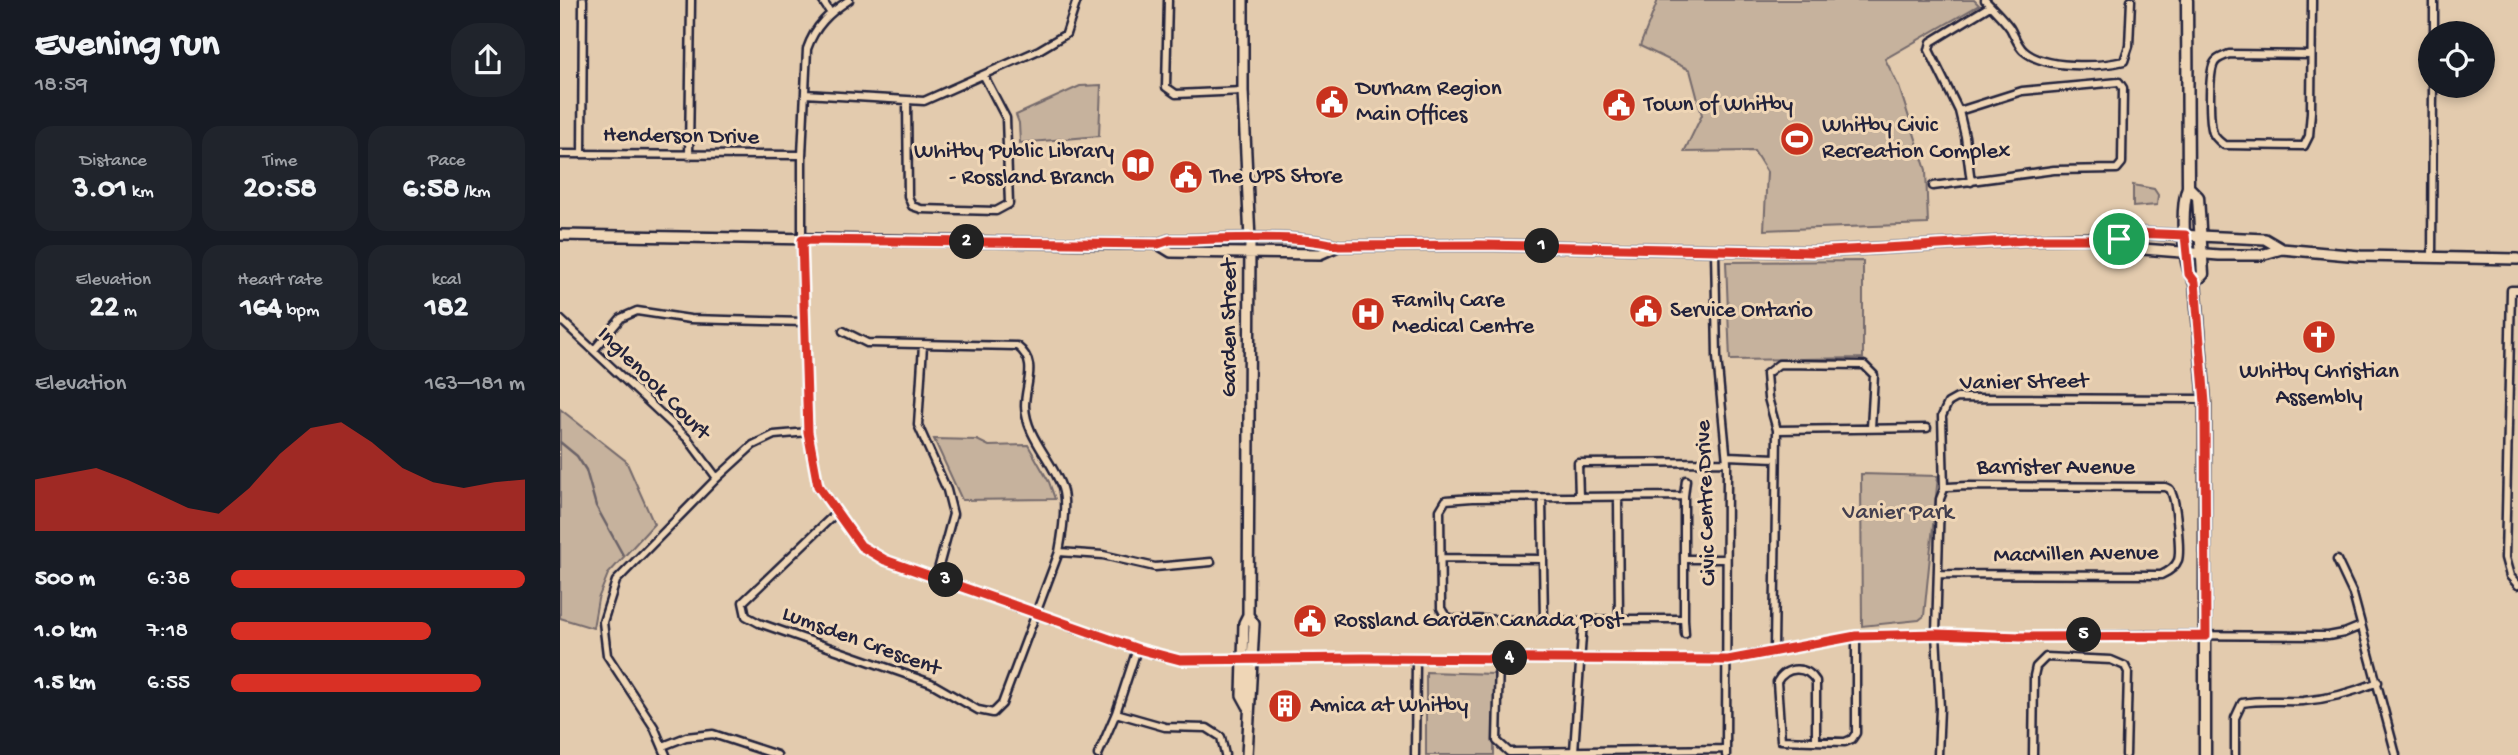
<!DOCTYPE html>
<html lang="en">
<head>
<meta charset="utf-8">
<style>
	:root { --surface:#171b24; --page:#20242c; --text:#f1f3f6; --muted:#9ea1a6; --accent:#d93025 }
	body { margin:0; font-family:"Gochi Hand",sans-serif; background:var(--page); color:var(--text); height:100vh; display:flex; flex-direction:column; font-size:26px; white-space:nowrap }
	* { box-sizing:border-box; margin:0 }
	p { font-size:23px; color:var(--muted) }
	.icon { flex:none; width:38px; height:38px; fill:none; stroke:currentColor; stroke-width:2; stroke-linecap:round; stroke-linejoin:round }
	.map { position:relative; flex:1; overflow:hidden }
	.panel { display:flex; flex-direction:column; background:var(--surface); width:560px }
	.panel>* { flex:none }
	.tools { position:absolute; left:1858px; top:21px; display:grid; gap:14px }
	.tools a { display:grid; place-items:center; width:77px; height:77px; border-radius:50%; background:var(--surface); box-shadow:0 4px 10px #0003; font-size:35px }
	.pin { position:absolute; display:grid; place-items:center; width:60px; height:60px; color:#fff; margin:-30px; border:4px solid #fff; border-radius:50%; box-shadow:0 2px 7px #0007 }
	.km { position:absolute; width:35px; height:35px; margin:-18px; border-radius:50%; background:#222; color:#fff; font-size:19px; line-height:35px; text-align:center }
	.round { display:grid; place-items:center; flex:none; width:74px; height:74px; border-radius:28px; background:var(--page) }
	.overview { display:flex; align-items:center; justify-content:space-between; height:119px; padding:0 35px }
	h1 { font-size:38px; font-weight:700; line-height:52px }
	.figures { display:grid; grid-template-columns:repeat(3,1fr); gap:10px; height:119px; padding:7px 35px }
	.figures div { display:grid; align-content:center; border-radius:18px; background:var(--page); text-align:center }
	.figures b { font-size:30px; font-weight:700 }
	.figures small { font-size:19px; font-weight:400 }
	.figures p { font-size:19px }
	.chart { height:196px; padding:14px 35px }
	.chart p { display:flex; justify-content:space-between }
	.chart svg { width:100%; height:126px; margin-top:7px; fill:var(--accent); opacity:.7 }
	ul { padding:0 35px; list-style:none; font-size:23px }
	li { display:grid; grid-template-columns:112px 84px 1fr; align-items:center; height:52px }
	li i { height:18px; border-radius:9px; background:var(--accent) }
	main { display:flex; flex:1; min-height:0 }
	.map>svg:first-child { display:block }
	.green { fill:#c6b29d; stroke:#746a6c; stroke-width:2 }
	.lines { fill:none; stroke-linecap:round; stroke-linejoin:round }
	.stream { stroke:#6b6267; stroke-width:2.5 }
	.street-casing { stroke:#22223b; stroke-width:11 }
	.secondary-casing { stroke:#22223b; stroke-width:14 }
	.primary-casing { stroke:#22223b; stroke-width:15 }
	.street { stroke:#efd6b6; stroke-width:6 }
	.secondary { stroke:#efd6b6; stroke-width:9 }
	.primary { stroke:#efd6b6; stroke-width:10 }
	.route-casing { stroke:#fff; stroke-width:14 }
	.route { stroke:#d93025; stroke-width:9 }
	.labels { text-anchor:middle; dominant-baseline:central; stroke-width:6; stroke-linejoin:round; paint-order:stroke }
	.poi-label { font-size:23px; fill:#22223b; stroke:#efd6b6; text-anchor:start }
	.street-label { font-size:23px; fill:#22223b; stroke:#efd6b6 }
	.park-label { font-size:23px; fill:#433f4f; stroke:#efd6b6 }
</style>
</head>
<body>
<main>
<section class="panel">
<div class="overview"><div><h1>Evening run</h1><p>18:59</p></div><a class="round"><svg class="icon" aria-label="share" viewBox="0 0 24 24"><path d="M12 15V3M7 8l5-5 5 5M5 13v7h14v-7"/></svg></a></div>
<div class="figures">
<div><p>Distance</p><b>3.01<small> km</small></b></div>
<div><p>Time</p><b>20:58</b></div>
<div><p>Pace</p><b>6:58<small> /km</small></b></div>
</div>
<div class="figures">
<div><p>Elevation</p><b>22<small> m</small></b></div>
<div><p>Heart rate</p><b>164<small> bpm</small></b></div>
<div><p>kcal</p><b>182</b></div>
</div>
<div class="chart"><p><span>Elevation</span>163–181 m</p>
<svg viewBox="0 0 160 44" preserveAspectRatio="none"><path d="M0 44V26L10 24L20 22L30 26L40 31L50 36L60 38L70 29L80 17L90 8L100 6L110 13L120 22L130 27L140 29L150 27L160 26V44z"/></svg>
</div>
<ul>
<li><b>500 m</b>6:38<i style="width:100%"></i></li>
<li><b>1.0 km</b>7:18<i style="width:68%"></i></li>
<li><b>1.5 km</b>6:55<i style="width:85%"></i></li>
</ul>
</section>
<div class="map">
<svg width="1958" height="755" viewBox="0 0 1958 755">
	<rect width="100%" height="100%" fill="#e3cbae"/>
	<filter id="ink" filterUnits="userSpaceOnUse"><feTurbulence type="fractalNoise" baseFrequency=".0143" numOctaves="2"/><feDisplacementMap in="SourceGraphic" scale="14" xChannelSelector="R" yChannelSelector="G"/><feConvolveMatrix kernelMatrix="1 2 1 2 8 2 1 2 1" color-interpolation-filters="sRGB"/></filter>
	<g filter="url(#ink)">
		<path class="green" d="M1098,0H1414L1419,5L1325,59L1339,87L1366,170L1368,224L1204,230L1207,172L1194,151L1124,152L1142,115L1130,70L1080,46Z
			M541,85L539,136L460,143L459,123L456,115L520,86Z
			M1573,185L1594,189L1598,195L1597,205L1573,207Z
			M1303,261V358L1170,360L1166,262Z
			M0,409L66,461L94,524L48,574L38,599L33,628L0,618Z
			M374,439L417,440L429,446L468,445L489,482L495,499L402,500Z
			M1301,474L1378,476L1364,616L1359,620L1302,626Z
			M866,672L934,674V755H866Z"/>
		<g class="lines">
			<path class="stream" d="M0,442L17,456L26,470L36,506L63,555"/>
			<g class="street-casing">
				<path id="street" d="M262,0L270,12
					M289,0C269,13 255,26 247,49L242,155V258L248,432L258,486L301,546L325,560L577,649L620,660L803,658L1168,660L1296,636L1376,634L1460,637L1586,635L1768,636L1784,633L1801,626
					M608,0L606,87L616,94L683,91
					M1425,0C1433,9 1443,18 1450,28C1454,35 1458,46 1464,51C1484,69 1539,67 1564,61L1569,46L1571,0
					M1874,33V0
					M1751,55L1669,54C1663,57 1655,58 1653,66C1649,78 1649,121 1653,133C1655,138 1659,141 1664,145L1744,146L1749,136L1751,112L1752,0
					M245,94L364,101L479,50L506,34L517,0
					M347,101L348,196L352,206L361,209L436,211L449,204L446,118L424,76
					M22,153L23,0
					M0,154L242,155
					M129,156L131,0
					M1411,182L1405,136L1399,111L1369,50L1371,42L1430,6
					M1373,186L1494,170L1557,169L1562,163L1563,88L1559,82L1462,91L1399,111
					M1155,250L1157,357L1167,462L1166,755
					M1872,257L1873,86
					M1958,290H1951L1945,558L1950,576L1958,585
					M0,319L128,439L157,478
					M363,345L358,425L387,490L393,514L376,577
					M34,350L61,318L77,311L130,319L244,322
					M1217,430L1208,398L1206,374L1219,364L1304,365L1314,375L1311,428
					M1167,456L1216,458
					M1124,496V619H1059L1023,621L895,619C887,618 884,615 881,608L880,510L886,500L912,498Z
					M1124,496L1126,480
					M1019,497L1018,463L1167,462
					M1058,498L1059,619
					M982,499L984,621
					M276,513L183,602L186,616L199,623L371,683L418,710L433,713L442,704L499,552C502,536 507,504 502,488C492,459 466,437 465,406C465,383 479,363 457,346L307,343L283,331
					M499,552L543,555L595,567L651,562
					M881,558L982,559
					M1124,559H1166
					M1777,560L1793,594L1836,755
					M1378,574L1601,575C1608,572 1615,568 1618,560C1621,551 1616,503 1612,494C1610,488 1610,489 1605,487L1407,486L1388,487L1384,489
					M1124,619L1125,634
					M1214,650L1217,430L1367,428
					M939,658L937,741L949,752L1166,749
					M556,713L605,727L647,728L661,737L665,755
					M1256,741V681C1246,665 1226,666 1217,682L1221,740L1285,742L1292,739L1296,733V636
					M103,746L126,737L153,734L217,755
					M1014,751L1023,621
					M106,755L94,727L47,655L43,622L56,581L157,478L193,445L214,435L248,432
					M538,755L556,713L577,649
					M855,755L856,659
					M1378,755L1380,708L1376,634L1380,499L1384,489L1382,416L1388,403L1397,398L1644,399
					M1473,755L1474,676L1476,667L1486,657L1551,660L1565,666L1568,672L1566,755
					M1675,755V718L1682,703C1703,699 1722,702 1743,701C1769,699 1794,692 1818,682"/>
			</g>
			<g class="secondary-casing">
				<path id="secondary" d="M683,0V91L690,240L688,615L684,623L682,695L688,706
					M0,235L559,244H598L610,240C659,240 733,233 779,246L921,245L1252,252L1485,239L1559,238L1574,233L1705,239L1722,249
					M1559,238L1570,248L1659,255H1701L1722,249L1800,256L1958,259
					M598,244L611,252L760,254L778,246
					M687,755L694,624L688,615"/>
			</g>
			<g class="primary-casing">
				<path id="primary" d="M1627,0L1628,187C1621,207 1622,266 1635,282L1645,403V755
					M1628,187L1638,197L1643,274L1635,282"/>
			</g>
			<use href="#street" class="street"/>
			<use href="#secondary" class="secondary"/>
			<use href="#primary" class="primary"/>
		</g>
	</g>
	<g class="lines" filter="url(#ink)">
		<g class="route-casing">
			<path id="route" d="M1574,233L1625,235L1629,274L1635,282L1645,403L1646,636L1460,637L1376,634L1296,636L1168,660L803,658L620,660L578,649L325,560L301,546L258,486L248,432L242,240L598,244L610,240C659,240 733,233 779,246L921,245L1252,252L1485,239H1559Z"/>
		</g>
		<use href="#route" class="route"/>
	</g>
	<defs>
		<g id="civic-disc" transform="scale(1.75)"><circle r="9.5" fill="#c8321e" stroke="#efd6b6"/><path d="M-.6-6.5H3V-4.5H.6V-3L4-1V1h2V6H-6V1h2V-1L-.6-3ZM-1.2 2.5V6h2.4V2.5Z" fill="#fff"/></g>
		<g id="stadium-disc" transform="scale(1.75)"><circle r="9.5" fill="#c8321e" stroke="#efd6b6"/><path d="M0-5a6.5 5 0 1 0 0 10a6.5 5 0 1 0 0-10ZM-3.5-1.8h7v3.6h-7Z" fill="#fff"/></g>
		<g id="library-disc" transform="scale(1.75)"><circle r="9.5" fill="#c8321e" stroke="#efd6b6"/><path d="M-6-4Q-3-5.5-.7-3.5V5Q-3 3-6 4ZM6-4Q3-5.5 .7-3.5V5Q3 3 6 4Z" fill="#fff"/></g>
		<g id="hospital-disc" transform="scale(1.75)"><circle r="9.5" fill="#c8321e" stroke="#efd6b6"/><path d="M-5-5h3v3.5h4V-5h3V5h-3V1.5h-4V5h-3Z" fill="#fff"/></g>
		<g id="church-disc" transform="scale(1.75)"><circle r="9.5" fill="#c8321e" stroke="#efd6b6"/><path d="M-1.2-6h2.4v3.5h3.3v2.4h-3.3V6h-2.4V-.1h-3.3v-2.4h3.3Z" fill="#fff"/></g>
		<g id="building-disc" transform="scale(1.75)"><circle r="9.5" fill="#c8321e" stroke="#efd6b6"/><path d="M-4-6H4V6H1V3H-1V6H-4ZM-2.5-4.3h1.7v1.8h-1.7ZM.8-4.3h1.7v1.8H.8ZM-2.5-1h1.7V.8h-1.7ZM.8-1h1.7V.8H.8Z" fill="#fff"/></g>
	</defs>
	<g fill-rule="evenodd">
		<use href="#civic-disc" x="772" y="102"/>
		<use href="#civic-disc" x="1059" y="105"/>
		<use href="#stadium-disc" x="1237" y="139"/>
		<use href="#library-disc" x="578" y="165"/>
		<use href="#civic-disc" x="626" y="177"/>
		<use href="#civic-disc" x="1086" y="311"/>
		<use href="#hospital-disc" x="808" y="314"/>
		<use href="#church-disc" x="1759" y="337"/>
		<use href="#civic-disc" x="750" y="621"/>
		<use href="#building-disc" x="725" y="706"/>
	</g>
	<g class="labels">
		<g class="poi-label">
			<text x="796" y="89">Durham Region<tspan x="796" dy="26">Main Offices</tspan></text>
			<text x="1084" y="105">Town of Whitby</text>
			<text x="1262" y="126">Whitby Civic<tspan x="1262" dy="26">Recreation Complex</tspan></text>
			<text x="554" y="152" text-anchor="end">Whitby Public Library<tspan x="554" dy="26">- Rossland Branch</tspan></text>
			<text x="650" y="177">The UPS Store</text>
			<text x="832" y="301">Family Care<tspan x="832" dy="26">Medical Centre</tspan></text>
			<text x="1110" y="311">Service Ontario</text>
			<text x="1759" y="372" text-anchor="middle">Whitby Christian<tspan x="1759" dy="26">Assembly</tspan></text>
			<text x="774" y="621">Rossland Garden Canada Post</text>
			<text x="750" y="706">Amica at Whitby</text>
		</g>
		<g class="street-label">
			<text transform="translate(121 137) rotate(1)">Henderson Drive</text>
			<text transform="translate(670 328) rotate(-90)">Garden Street</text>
			<text transform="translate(1464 383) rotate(-1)">Vanier Street</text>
			<text transform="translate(93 384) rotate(45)">Inglenook Court</text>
			<text x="1496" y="468">Barrister Avenue</text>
			<text transform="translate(1147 503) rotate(-92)">Civic Centre Drive</text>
			<text transform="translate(1516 555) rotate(-1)">MacMillen Avenue</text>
			<text transform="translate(301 642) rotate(20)">Lumsden Crescent</text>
		</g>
		<g class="park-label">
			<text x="1338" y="513">Vanier Park</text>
		</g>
	</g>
</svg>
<div class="tools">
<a><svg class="icon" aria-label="locate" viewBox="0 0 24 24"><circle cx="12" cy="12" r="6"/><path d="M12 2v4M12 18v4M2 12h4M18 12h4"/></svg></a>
</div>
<div class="pin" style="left:1559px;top:239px;background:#1e9e55"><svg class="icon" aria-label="arrive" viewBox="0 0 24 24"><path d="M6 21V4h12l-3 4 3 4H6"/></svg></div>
<b class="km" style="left:982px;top:246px">1</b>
<b class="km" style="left:407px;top:242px">2</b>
<b class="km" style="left:386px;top:580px">3</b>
<b class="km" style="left:950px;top:658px">4</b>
<b class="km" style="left:1524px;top:635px">5</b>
</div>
</main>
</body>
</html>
